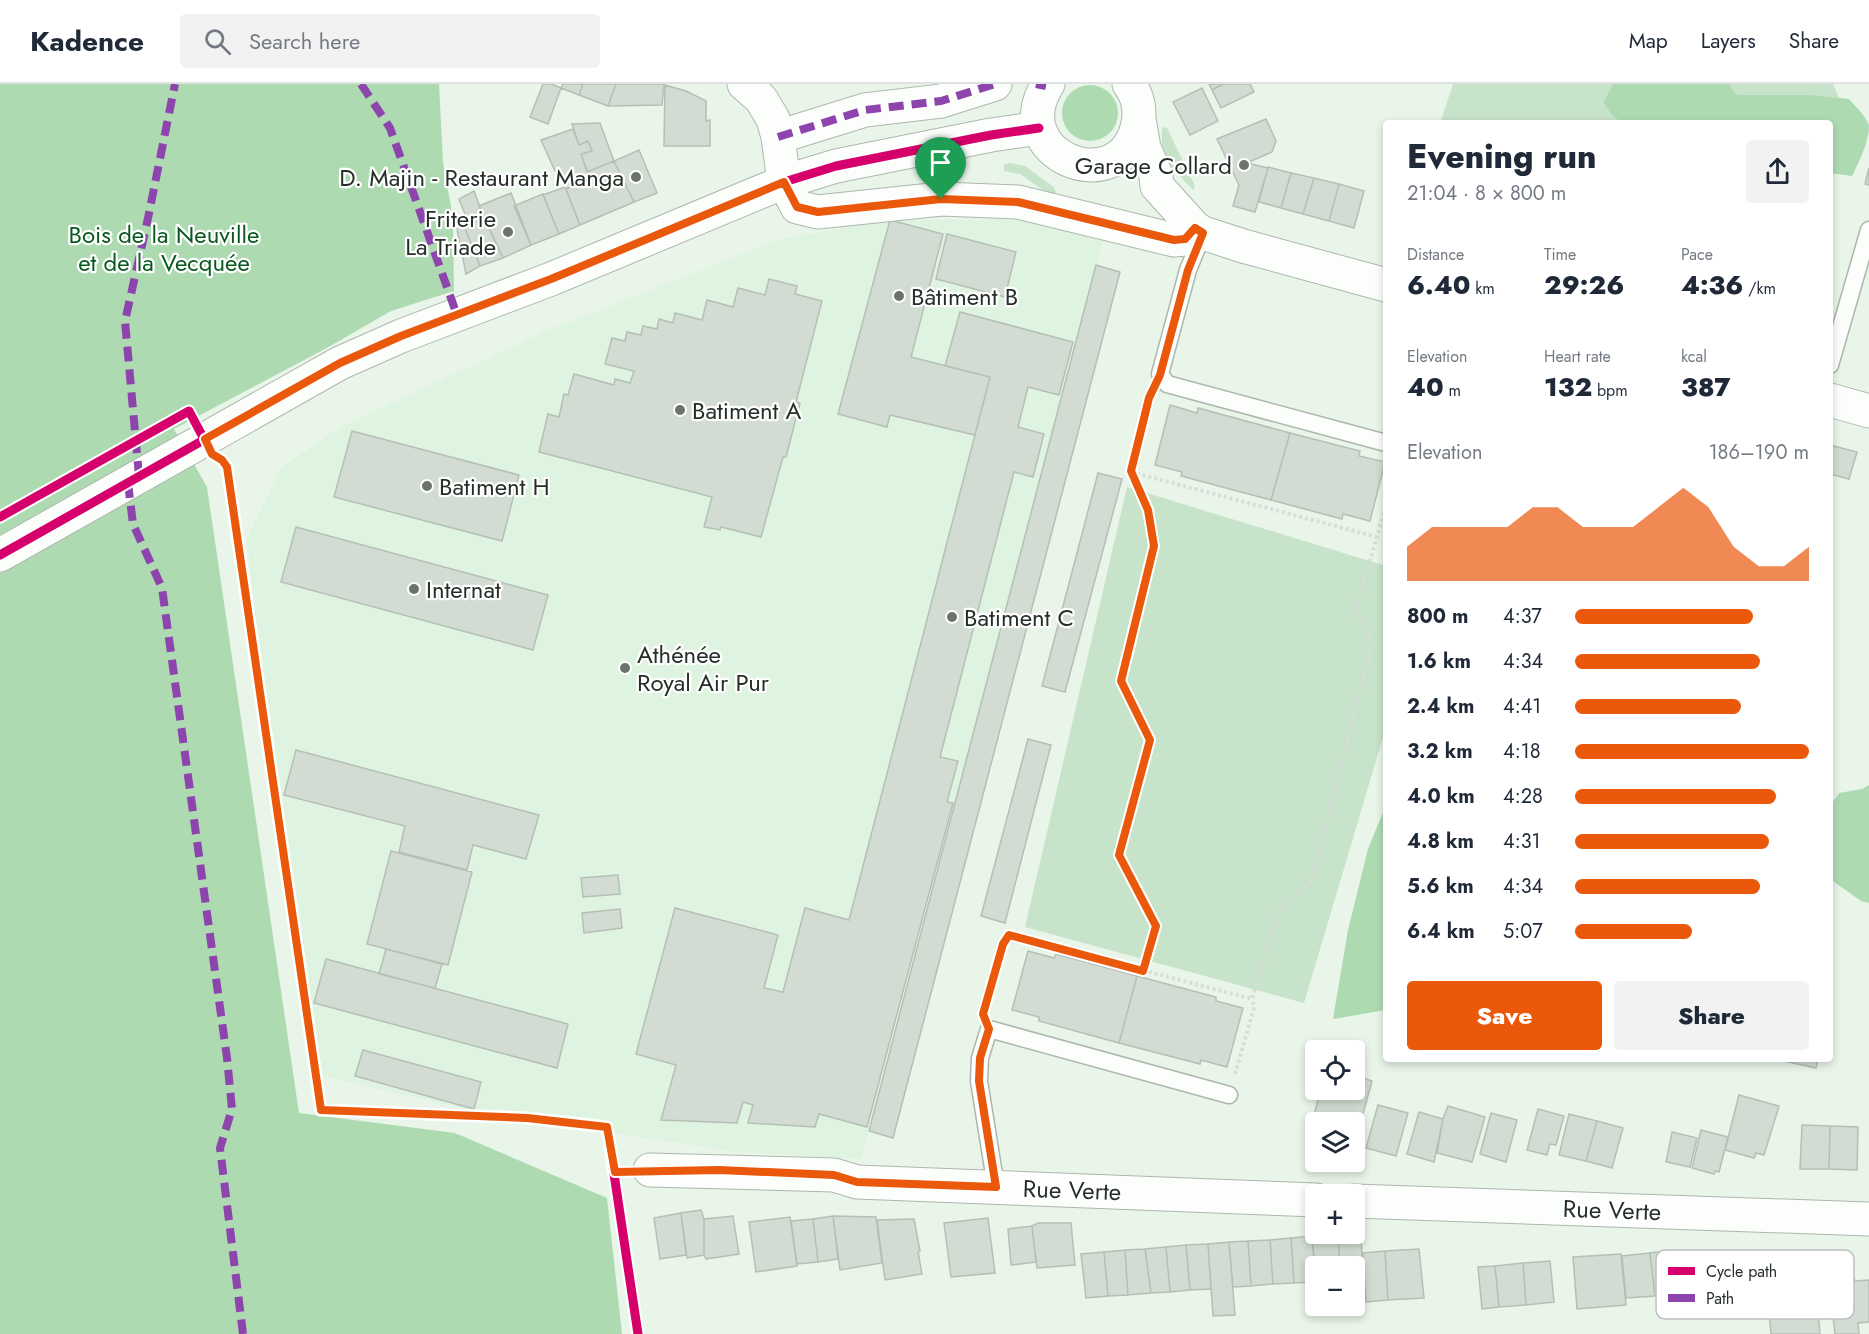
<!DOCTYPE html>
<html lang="en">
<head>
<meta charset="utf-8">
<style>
	:root { --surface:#fff; --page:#f2f2f3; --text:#1f2937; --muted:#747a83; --line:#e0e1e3; --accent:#ea580c }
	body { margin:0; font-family:Jost,sans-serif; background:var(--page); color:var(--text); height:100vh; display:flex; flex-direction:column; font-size:22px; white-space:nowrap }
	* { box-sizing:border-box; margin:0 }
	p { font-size:20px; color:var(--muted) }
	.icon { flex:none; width:33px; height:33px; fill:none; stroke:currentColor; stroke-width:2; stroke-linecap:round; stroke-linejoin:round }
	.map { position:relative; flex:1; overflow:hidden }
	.drawer { position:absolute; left:1383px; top:36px; width:450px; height:942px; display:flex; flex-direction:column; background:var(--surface); border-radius:6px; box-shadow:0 3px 9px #0003 }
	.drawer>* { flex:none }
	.controls { position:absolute; left:1305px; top:956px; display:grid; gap:12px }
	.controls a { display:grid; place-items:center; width:60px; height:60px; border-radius:6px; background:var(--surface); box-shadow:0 3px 9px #0003; font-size:30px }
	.pin { position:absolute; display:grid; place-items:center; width:51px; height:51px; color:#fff; margin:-62px -26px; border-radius:50% 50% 50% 0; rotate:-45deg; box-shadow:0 0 6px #0007 }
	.pin .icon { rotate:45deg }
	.round { display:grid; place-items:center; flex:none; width:63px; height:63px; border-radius:6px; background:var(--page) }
	.head { display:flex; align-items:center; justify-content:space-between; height:102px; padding:0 24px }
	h1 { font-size:33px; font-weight:800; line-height:45px }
	.metrics { display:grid; grid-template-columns:repeat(3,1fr); gap:9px; height:102px; padding:6px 24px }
	.metrics div { display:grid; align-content:center }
	.metrics b { font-size:26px; font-weight:800 }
	.metrics small { font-size:16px; font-weight:400 }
	.metrics p { font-size:16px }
	.chart { height:168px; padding:12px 24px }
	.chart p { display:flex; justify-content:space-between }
	.chart svg { width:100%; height:108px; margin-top:6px; fill:var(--accent); opacity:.7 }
	.cta { display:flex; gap:12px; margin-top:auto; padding:12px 24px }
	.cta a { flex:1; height:69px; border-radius:6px; background:var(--accent); color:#fff; font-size:24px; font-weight:800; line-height:69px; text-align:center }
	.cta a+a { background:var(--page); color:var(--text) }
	ul { padding:0 24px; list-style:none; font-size:20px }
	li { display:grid; grid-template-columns:96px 72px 1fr; align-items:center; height:45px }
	li i { height:15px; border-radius:8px; background:var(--accent) }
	header { display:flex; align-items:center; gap:36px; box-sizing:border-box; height:84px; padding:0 30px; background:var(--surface); border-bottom:2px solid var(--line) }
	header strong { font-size:28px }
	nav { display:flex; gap:33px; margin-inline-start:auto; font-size:21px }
	.search { width:420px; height:54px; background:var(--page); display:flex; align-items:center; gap:15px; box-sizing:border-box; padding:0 21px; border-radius:6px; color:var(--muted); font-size:22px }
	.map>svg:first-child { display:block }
	.built { fill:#dff4e0 }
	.green { fill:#c7e3c9 }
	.forest { fill:#aedab2 }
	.building { fill:#d2dcd2; stroke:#b5bfb6; stroke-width:1.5 }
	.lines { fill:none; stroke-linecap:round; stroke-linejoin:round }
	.lane-casing { stroke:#aeb7ae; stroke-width:19 }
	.street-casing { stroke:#aeb7ae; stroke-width:35 }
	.secondary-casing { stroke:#aeb7ae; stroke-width:35 }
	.path { stroke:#d9ddd9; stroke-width:4; stroke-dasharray:3 3; stroke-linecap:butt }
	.lane { stroke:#fcfefc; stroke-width:16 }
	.street { stroke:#fcfefc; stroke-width:33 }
	.secondary { stroke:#fcfefc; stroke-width:33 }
	.quiet { stroke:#8e44ad; stroke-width:8; stroke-dasharray:15 8; stroke-linecap:butt }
	.cycleway-casing { stroke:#fff; stroke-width:13 }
	.cycleway { stroke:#d6006c; stroke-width:9 }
	.route-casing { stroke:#fff; stroke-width:12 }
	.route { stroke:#ea580c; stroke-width:8 }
	.poi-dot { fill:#6a746b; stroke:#fff; stroke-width:2 }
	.labels { text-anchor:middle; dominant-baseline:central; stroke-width:4.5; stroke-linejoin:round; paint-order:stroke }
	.poi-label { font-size:24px; fill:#262f27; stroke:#fff; text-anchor:start }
	.park-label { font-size:24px; fill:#09591f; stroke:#fff }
	.street-label { font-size:24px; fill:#262f27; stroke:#fff }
	.key { fill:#fff; stroke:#bec1be; stroke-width:1.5 }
	.key-label { font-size:16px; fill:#262f27 }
</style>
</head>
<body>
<header>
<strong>Kadence</strong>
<div class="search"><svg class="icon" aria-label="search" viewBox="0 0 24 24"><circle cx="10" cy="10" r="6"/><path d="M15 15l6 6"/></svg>Search here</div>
<nav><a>Map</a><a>Layers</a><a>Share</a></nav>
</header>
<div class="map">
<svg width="1869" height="1250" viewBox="0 0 1869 1250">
	<rect width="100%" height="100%" fill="#e9f5e9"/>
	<path class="built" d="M1023,135L1103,156L861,1075L736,1068L480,1028L317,991L274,714L247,455L281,383L340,343L546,247L780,155L890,136Z"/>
	<path class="green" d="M1453,0H1613L1603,18L1614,34L1625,39H1454L1441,36Z
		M1729,0H1833L1839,14L1812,11H1737Z
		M1164,43L1167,44L1195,102L1193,106L1169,81L1162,67V45Z
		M1010,79L1025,82L1054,103L1056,109L1050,111L1020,90L1004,87V81Z
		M1127,403L1386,482V643L1304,919L1025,843Z"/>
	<path class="forest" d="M0,0H439L443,78L453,134L454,207L391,227L325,265L174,345L207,403L299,1029L455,1049L607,1114L622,1250H0Z
		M1613,0H1729L1737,11H1812L1849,15C1855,22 1867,33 1869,42C1869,58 1859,78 1852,92L1830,89V39H1667L1661,37C1650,41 1625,42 1615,34C1610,30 1607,23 1603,18Z
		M1062 29a28 28 0 1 1 56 0a28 28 0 1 1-56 0Z
		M1869,701V819L1861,817L1830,795V722L1839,709L1862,705Z
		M1386,721V926L1333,935L1348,846L1368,765Z"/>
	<path class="building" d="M543,0H551L561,4L548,40L530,33Z
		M563,0H583L579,11L561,4Z
		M583,0H616L608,22L579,11Z
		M616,0H664L662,21L608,22Z
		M1209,0H1223L1212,6Z
		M1223,0H1250L1254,8L1221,24L1212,6Z
		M665,1L686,7L706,17V37L710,36V62H664Z
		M1202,4L1218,37L1190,51L1173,18Z
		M1266,35L1276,57L1272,68L1247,79L1268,84L1255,128L1233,122L1239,101L1217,55Z
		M600,39L614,77L587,88L581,70L592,67L588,57L579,61L572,40Z
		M573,45L579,61L588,57L592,67L581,70L590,95L566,105L559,88L555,87L541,56Z
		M639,66L657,109L634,118L614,77Z
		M614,77L634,118L580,141L566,105L590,95L587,88Z
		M1268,83L1291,89L1281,124L1259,118Z
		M1869,84V101L1865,100Z
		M1291,89L1314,94L1303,130L1281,124Z
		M1314,94L1339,100L1329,137L1303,130Z
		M1339,100L1364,107L1354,144L1329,137Z
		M565,103L580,141L559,150L543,111Z
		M474,107L484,134L464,142L480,182L466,190L456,140L467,135L459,115Z
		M511,109L531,161L503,174L479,122Z
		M543,110L559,150L531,161L514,122Z
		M484,134L503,174L480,182L464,142Z
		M890,136L943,150L911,273L990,293L975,351L890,331L887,343L838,330Z
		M947,150L1016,168L1005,213L936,195Z
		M1096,181L1120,188L893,1054L869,1047Z
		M769,195L797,202L795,210L822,217L796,318L800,319L786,373H783L761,453L721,443L720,446L704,443L712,413L539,368L548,330L559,333L564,310L568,311L574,290L614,301L615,295L630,299L634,287L605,280L612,254L625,257L627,248L641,251L643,242L657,245L659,235L673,239L675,229L702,236L707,216L733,223L738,204L765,211Z
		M960,228L1073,258L1059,311L1028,303L1018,343L1044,350L1033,393L1014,388L940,673L958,677L947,718L953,719L867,1043L819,1030L815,1043L748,1039L753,1021L743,1018L737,1039L661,1036L676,981L636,970L675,824L778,851L764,904L783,908L805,824L849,836L990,293L945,282Z
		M1170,321L1197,329L1198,324L1290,349L1271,416L1181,392L1182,388L1155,381Z
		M352,347L519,391L502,457L334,413Z
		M1290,349L1360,367L1359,372L1385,378L1370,437L1343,430L1342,435L1271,416Z
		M1830,361L1857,368L1849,395L1830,390Z
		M1098,389L1122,395L1065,608L1042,602Z
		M296,443L548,511L533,566L281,498Z
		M1028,655L1051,661L1005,839L981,832Z
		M296,666L539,731L526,775L473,761L467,786L399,768L405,742L284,711Z
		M391,767L472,788L448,881L367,860Z
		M618,791L620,810L583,813L581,794Z
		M620,825L622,844L584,849L582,829Z
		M386,865L442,880L435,904L379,890Z
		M1028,867L1054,874L1056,870L1137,892L1119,959L1039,937V933L1012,926Z
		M326,875L568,940L557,984L314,919Z
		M1137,892L1216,913V917L1243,924L1227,983L1201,976L1200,980L1119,959Z
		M363,966L481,998L474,1025L355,992Z
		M1775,975H1818L1816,984Z
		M1354,985L1361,987L1360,993L1372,997L1355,1059L1354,1038H1316V1046L1310,1045L1321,1005H1354Z
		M1739,1011L1779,1022L1764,1071L1756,1069L1754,1074L1725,1066Z
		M1378,1021L1408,1029L1396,1072L1366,1064Z
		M1448,1022L1485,1033L1472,1078L1437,1069L1443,1035Z
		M1538,1025L1564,1032L1556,1061L1550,1060L1547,1071L1527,1066Z
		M1419,1028L1443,1035L1434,1078L1407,1070Z
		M1491,1029L1517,1036L1506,1078L1480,1070Z
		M1569,1030L1597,1037L1586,1077L1559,1071Z
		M1597,1037L1623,1044L1612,1084L1586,1077Z
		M1802,1041L1830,1042L1829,1085H1800Z
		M1830,1042L1858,1043L1857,1086L1829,1085Z
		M1701,1046L1728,1053L1719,1088L1715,1087L1714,1090L1692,1084Z
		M1672,1048L1697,1054L1690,1083L1666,1078Z
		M701,1126L704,1135V1171L687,1174L681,1129Z
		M681,1129L686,1171L660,1175L654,1134Z
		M733,1132L739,1170L706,1175L704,1171V1135Z
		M833,1132L838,1175L818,1178L813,1135Z
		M833,1132L876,1133L882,1179L840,1186Z
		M790,1133L797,1182L756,1188L749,1138Z
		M988,1134L995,1189L951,1193L944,1139Z
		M813,1135L818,1178L797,1180L791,1137Z
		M914,1135L920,1167L918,1168L922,1190L885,1196L877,1136Z
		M1038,1139H1071L1075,1181L1037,1184L1032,1142Z
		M1032,1142L1036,1178L1011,1181L1008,1145Z
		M1312,1152L1316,1198L1294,1199L1291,1154Z
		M1361,1152L1363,1195L1354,1196V1182H1340L1338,1154Z
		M1291,1154L1294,1199L1273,1200L1270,1156Z
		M1338,1154L1340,1182H1316V1196L1312,1155Z
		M1270,1156L1273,1200L1251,1202L1248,1157Z
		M1248,1157L1251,1202L1233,1203L1229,1158Z
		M1229,1158L1235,1231L1213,1232L1208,1160Z
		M1208,1160L1211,1205L1190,1206L1186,1161Z
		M1186,1161L1190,1206L1170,1208L1166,1163Z
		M1166,1163L1170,1208L1151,1209L1145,1165Z
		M1145,1165L1151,1209L1128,1211L1125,1166Z
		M1419,1165L1424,1214L1388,1216L1385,1167Z
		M1125,1166L1128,1211L1108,1212L1104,1168Z
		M1677,1166L1681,1209L1655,1212L1650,1169Z
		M1385,1167L1388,1216L1366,1218L1363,1169Z
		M1104,1168L1108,1212L1086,1214L1081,1170Z
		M1650,1169L1655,1212L1626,1214L1622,1172Z
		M1621,1170L1626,1221L1577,1225L1573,1173Z
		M1550,1177L1554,1218L1526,1221L1523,1179Z
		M1523,1179L1526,1221L1499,1223L1495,1182Z
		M1495,1182L1499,1223L1482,1225L1478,1183Z
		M1854,1193L1855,1197L1869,1196V1238L1858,1239L1859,1250H1835L1829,1196Z
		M1816,1202L1820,1250H1771L1767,1206Z"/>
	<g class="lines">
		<g class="lane-casing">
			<path id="lane" d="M1203,149L1188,186L1160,290L1167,300L1386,359
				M1830,281L1869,146
				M996,1103L979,997L980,974L989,945L1229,1011"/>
		</g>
		<g class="street-casing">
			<path id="street" d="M744,0L761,15L773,35L778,53L784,98L797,123L818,128L941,115L1018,118L1174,156L1185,155L1195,144
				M778,53L865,26L941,17L995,0
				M650,1086L834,1091L857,1098L1316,1116
				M1354,1117L1869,1135"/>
		</g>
		<g class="secondary-casing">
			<path id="secondary" d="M1048,0C1003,71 1118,117 1137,44C1141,29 1139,13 1129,0
				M1139,35L1144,64L1156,91L1157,102L1195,144L1203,149L1243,162L1386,201
				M1830,316L1869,327
				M0,471L340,279L401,252L551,195L784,98L836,82L991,51L1039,44"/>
		</g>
		<path class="path" d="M1131,388L1377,453
			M1143,887L1156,842L1119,771L1150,656L1121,597L1154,462L1147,426L1131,387L1136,361L1149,313
			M984,924L1003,860L1009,851L1252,915L1278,827L1311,798L1372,560L1356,526L1386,421
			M1235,990L1254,924L1252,915"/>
		<use href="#lane" class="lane"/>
		<use href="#street" class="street"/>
		<use href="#secondary" class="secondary"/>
		<path class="quiet" d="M361,0L390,44L457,231
			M1036,0L1046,2
			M778,53L865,26L941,17L995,0
			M784,98L797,123L818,128L941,115L1018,118L1174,156L1185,155L1195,144
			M139,392L125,237L147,139L175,0
			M128,399L133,440L162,504L227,974L232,1025L220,1064L243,1250"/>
		<g class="cycleway-casing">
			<path id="cycleway" d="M0,433L189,327L212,370L222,376L227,383L321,1026L527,1034L607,1043L638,1250
				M0,471L340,279L401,252L551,195L784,98L836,82L991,51L1039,44"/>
		</g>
		<use href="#cycleway" class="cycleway"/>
	</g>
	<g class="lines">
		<g class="route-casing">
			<path id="route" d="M784,98L797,123L818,128L941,115L1018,118L1174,156L1185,155L1195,144L1203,149L1188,186L1160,291L1149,314L1131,387L1148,426L1154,462L1121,597L1150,656L1119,771L1156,842L1143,887L1009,851L1003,860L983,930L989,945L980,974L979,997L996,1103L857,1098L834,1091L719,1086L615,1088L607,1043L527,1034L321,1026L227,383L222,376L212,370L205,355L340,279L401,252L551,195Z"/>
		</g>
		<use href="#route" class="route"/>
	</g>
	<g class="poi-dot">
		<circle cx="1244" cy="81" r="6"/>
		<circle cx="636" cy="93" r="6"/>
		<circle cx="508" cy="148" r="6"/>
		<circle cx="899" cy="212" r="6"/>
		<circle cx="680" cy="326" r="6"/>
		<circle cx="427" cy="402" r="6"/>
		<circle cx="414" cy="505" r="6"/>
		<circle cx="952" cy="533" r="6"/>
		<circle cx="625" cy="584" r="6"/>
	</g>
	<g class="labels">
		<g class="poi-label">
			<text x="1232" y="81" text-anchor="end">Garage Collard</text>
			<text x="624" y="93" text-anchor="end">D. Majin - Restaurant Manga</text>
			<text x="496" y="134" text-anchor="end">Friterie<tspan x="496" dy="28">La Triade</tspan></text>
			<text x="911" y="212">Bâtiment B</text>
			<text x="692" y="326">Batiment A</text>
			<text x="439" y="402">Batiment H</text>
			<text x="426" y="505">Internat</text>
			<text x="964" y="533">Batiment C</text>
			<text x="637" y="570">Athénée<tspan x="637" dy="28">Royal Air Pur</tspan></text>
		</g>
		<g class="park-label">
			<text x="164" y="150">Bois de la Neuville<tspan x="164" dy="28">et de la Vecquée</tspan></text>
		</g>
		<g class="street-label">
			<text transform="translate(1072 1106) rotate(2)">Rue Verte</text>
			<text transform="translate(1612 1126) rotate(2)">Rue Verte</text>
		</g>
	</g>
	<rect x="1656" y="1166" width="198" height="69" rx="9" class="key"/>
	<rect x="1668" y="1183" width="27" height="8" fill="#d6006c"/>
	<rect x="1668" y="1210" width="27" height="8" fill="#8e44ad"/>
	<g class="key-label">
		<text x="1706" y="1193">Cycle path</text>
		<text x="1706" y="1220">Path</text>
	</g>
</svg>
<div class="controls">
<a><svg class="icon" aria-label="locate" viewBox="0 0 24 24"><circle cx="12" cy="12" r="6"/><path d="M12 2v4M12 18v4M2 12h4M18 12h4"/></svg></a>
<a><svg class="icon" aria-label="layers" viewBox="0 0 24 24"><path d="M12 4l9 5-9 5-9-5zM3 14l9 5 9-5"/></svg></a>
<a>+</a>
<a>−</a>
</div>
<div class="pin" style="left:941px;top:115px;background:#1e9e55"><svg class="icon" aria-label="arrive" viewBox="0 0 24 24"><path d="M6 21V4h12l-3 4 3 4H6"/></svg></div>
<section class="drawer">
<div class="head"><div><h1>Evening run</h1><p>21:04 · 8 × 800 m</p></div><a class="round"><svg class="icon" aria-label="share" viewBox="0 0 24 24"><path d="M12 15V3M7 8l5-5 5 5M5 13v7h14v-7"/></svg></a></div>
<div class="metrics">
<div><p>Distance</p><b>6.40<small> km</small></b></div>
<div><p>Time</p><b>29:26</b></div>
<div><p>Pace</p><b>4:36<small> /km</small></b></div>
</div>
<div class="metrics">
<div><p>Elevation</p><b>40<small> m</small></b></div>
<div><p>Heart rate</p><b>132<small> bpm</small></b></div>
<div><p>kcal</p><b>387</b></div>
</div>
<div class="chart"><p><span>Elevation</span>186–190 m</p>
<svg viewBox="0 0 160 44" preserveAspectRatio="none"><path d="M0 44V30L10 22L20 22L30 22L40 22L50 14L60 14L70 22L80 22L90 22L100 14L110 6L120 14L130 30L140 38L150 38L160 30V44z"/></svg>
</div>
<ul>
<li><b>800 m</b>4:37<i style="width:76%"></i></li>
<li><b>1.6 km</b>4:34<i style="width:79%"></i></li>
<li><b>2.4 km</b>4:41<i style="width:71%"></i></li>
<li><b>3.2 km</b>4:18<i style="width:100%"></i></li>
<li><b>4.0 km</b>4:28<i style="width:86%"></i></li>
<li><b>4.8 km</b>4:31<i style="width:83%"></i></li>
<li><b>5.6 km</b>4:34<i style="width:79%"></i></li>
<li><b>6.4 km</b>5:07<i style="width:50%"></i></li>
</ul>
<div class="cta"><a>Save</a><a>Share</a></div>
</section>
</div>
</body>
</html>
